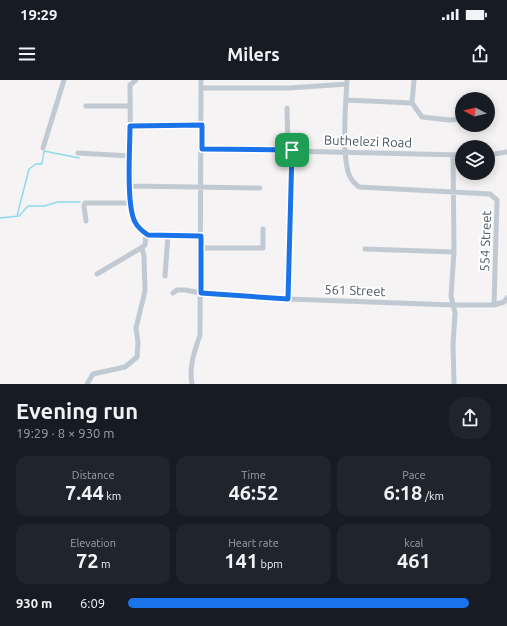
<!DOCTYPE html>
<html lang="en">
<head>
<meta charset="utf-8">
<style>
	:root { --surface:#171b24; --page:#20242c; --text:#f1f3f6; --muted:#9ea1a6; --accent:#1a73e8 }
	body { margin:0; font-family:Ubuntu,sans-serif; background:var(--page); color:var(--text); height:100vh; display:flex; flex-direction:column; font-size:15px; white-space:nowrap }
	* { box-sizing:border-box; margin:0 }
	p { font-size:13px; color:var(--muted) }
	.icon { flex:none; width:22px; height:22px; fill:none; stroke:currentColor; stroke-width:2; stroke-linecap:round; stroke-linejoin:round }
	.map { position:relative; height:304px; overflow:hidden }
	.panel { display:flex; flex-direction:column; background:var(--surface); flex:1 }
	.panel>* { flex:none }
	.needle { width:26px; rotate:277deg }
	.tools { position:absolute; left:455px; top:12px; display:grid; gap:8px }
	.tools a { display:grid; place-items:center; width:40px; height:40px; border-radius:50%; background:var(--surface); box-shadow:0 2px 10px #0003; font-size:20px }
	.pin { position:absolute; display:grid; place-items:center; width:34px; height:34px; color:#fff; margin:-17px; border-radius:8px; box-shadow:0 2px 6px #0006 }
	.round { display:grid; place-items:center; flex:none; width:42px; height:42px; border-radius:16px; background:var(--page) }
	.overview { display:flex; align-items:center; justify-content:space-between; height:68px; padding:0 16px }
	h1 { font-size:22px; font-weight:700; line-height:30px }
	.figures { display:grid; grid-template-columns:repeat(3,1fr); gap:6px; height:68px; padding:4px 16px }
	.figures div { display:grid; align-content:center; border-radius:10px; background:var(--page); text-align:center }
	.figures b { font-size:20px; font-weight:700 }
	.figures small { font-size:11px; font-weight:400 }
	.figures p { font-size:11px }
	ul { padding:0 16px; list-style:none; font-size:13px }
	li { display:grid; grid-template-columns:64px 48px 1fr; align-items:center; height:30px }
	li i { height:10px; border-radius:5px; background:var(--accent) }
	.status { display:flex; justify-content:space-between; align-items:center; height:28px; padding:0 20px; background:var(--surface); direction:ltr }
	.status svg { height:11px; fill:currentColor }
	header { display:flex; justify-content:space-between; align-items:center; height:52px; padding:0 16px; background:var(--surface); font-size:18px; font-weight:700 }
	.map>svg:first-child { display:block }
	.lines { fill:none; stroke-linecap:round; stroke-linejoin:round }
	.stream { stroke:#90daee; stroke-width:1.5 }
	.minor { stroke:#c1cad2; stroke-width:5 }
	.route-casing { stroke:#fff; stroke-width:8 }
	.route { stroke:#1a73e8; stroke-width:5 }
	.labels { text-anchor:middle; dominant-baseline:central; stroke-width:4; stroke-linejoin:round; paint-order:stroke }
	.street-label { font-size:13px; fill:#4a5661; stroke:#fff }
</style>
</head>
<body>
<div class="status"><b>19:29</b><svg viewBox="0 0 49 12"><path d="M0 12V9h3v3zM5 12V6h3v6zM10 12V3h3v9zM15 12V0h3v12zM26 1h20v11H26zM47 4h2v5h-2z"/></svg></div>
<header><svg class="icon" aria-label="menu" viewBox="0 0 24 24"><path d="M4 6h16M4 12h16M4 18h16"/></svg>Milers<svg class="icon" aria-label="share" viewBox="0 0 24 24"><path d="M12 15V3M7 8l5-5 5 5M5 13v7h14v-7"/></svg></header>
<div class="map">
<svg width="507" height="304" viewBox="0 0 507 304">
	<rect width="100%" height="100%" fill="#f5f3f3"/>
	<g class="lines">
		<path class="stream" d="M17,136L29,89L36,84H42L44,71L79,78
			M0,138L19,136L28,126H44L58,122H80"/>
		<path class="minor" d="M136,0L130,5L131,123C133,137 135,147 148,155H201
			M347,0C346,21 340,85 352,100C354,103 357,105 359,107L490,114L497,120L494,225
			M202,8H290L347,4
			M346,20L412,23
			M412,23L422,37L450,40L462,39
			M412,23L414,0
			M86,26H130
			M287,28L288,71
			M130,46L203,45
			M43,68L64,0
			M202,69L462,75
			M78,73L130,76
			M453,75L454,172L451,216L455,233L453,265L454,304
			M488,75L507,72
			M130,106L260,108
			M86,141L84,126L85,123H131
			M201,168H263V149
			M365,169L454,172
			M97,194L141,168L145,165L146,154
			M165,196L168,155
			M173,213L177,210H185L201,213L288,219L453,225H494L504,222L507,218
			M288,219L292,71
			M87,304L93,294L125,287L137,277L138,263L136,248L145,211L144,176L142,168
			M192,304C189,287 194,272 200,255L201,0"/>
	</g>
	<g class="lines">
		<g class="route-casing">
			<path id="route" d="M202,45V69L292,70L288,219L201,213V156L148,155C142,151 138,148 135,142C126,125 130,68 130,46Z"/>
		</g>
		<use href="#route" class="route"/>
	</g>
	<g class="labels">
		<g class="street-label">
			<text transform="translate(368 61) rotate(2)">Buthelezi Road</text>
			<text transform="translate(485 161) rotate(-88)">554 Street</text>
			<text transform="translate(355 210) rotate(2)">561 Street</text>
		</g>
	</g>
</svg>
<div class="tools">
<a><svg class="needle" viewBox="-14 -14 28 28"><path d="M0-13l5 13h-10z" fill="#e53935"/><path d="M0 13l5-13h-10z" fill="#9ea1a6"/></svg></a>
<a><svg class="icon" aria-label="layers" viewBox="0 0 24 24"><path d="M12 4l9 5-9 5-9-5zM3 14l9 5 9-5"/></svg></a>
</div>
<div class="pin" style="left:292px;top:70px;background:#1e9e55"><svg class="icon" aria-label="arrive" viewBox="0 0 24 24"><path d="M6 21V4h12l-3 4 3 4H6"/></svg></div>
</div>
<section class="panel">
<div class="overview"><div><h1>Evening run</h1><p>19:29 · 8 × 930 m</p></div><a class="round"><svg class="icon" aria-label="share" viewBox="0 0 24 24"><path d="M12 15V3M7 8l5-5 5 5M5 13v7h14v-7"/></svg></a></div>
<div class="figures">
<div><p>Distance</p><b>7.44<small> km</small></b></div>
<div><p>Time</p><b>46:52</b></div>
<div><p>Pace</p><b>6:18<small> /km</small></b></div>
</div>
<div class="figures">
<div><p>Elevation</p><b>72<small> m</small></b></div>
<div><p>Heart rate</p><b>141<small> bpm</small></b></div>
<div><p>kcal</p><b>461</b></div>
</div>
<ul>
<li><b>930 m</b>6:09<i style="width:94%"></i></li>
</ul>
</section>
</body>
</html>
